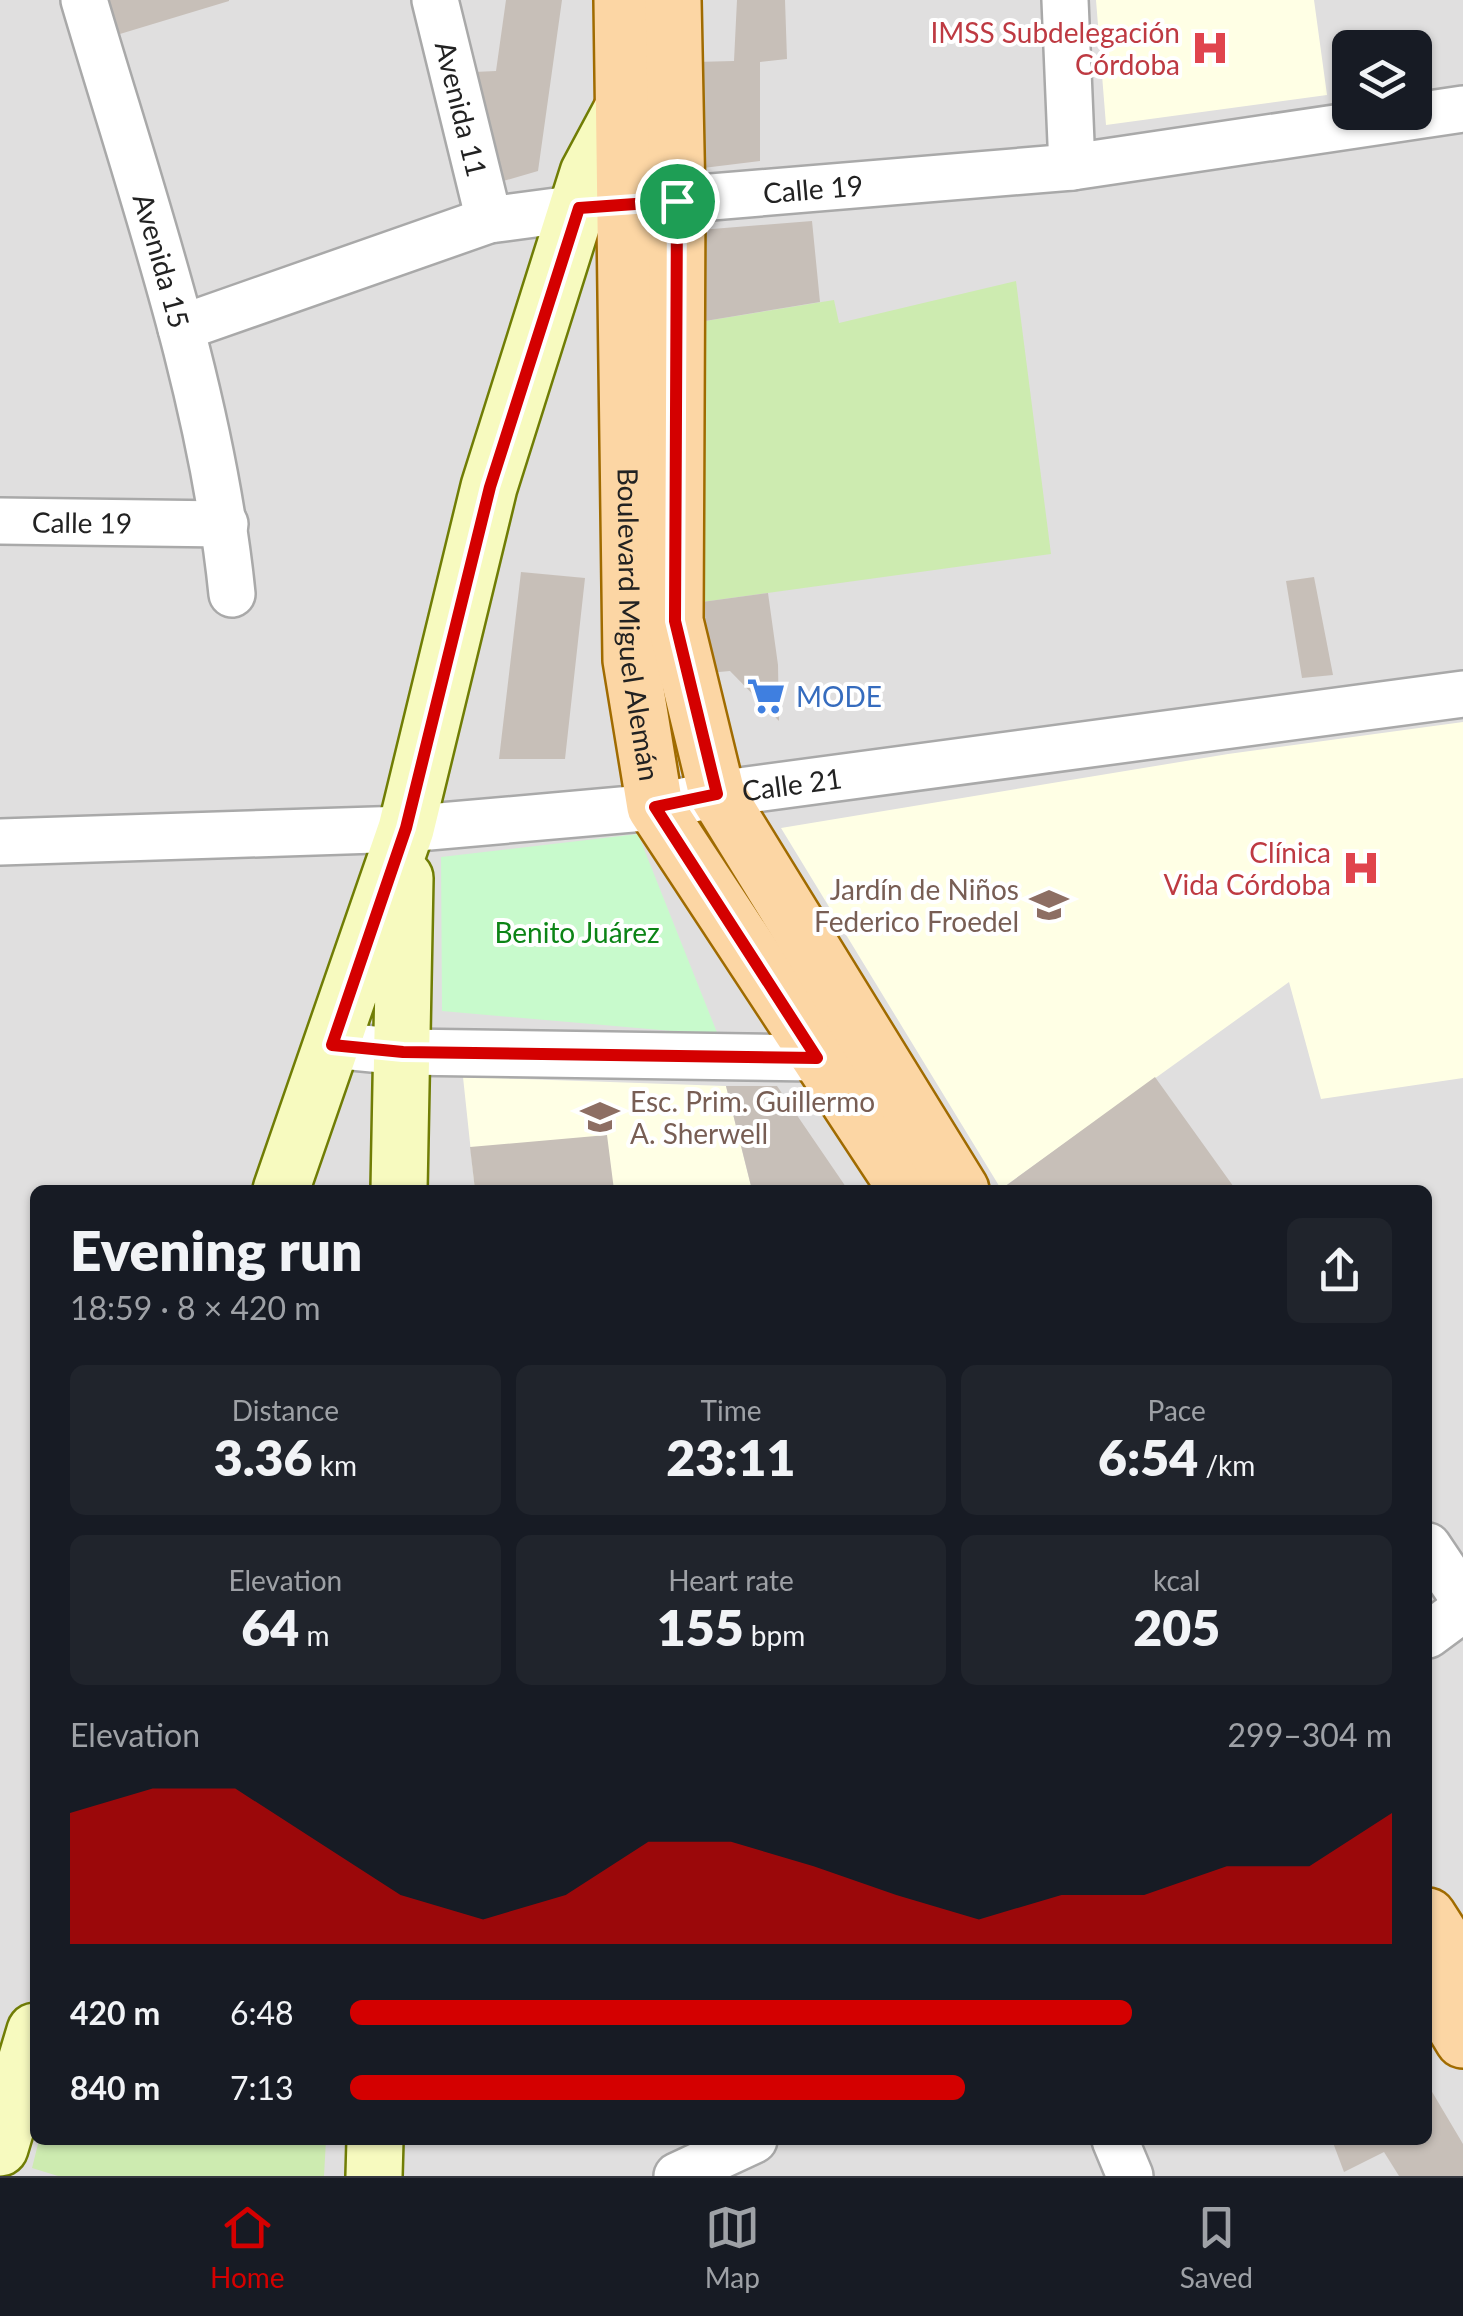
<!DOCTYPE html>
<html lang="en">
<head>
<meta charset="utf-8">
<style>
	:root { --surface:#171b24; --page:#20242c; --text:#f1f3f6; --muted:#9ea1a6; --line:#363941; --accent:#d40000 }
	body { margin:0; font-family:Lato,sans-serif; background:var(--page); color:var(--text); height:100vh; display:flex; flex-direction:column; font-size:38px; white-space:nowrap }
	* { box-sizing:border-box; margin:0 }
	p { font-size:32px; color:var(--muted) }
	.icon { flex:none; width:55px; height:55px; fill:none; stroke:currentColor; stroke-width:2; stroke-linecap:round; stroke-linejoin:round }
	.map { position:relative; flex:1; overflow:hidden }
	.side { position:absolute; left:30px; top:1185px; width:1402px; height:960px; display:flex; flex-direction:column; background:var(--surface); border-radius:15px; box-shadow:0 2px 8px #0004 }
	.side>* { flex:none }
	.tools { position:absolute; left:1332px; top:30px; display:grid; gap:20px }
	.tools a { display:grid; place-items:center; width:100px; height:100px; border-radius:15px; background:var(--surface); box-shadow:0 2px 8px #0004; font-size:50px }
	.pin { position:absolute; display:grid; place-items:center; width:85px; height:85px; color:#fff; margin:-42px; border:5px solid #fff; border-radius:50%; box-shadow:0 2px 10px #0007 }
	.round { display:grid; place-items:center; flex:none; width:105px; height:105px; border-radius:15px; background:var(--page) }
	.summary { display:flex; align-items:center; justify-content:space-between; height:170px; padding:0 40px }
	h1 { font-size:55px; font-weight:800; line-height:75px }
	.figures { display:grid; grid-template-columns:repeat(3,1fr); gap:15px; height:170px; padding:10px 40px }
	.figures div { display:grid; align-content:center; border-radius:15px; background:var(--page); text-align:center }
	.figures b { font-size:50px; font-weight:800 }
	.figures small { font-size:28px; font-weight:400 }
	.figures p { font-size:28px }
	.chart { height:280px; padding:20px 40px }
	.chart p { display:flex; justify-content:space-between }
	.chart svg { width:100%; height:180px; margin-top:10px; fill:var(--accent); opacity:.7 }
	ul { padding:0 40px; list-style:none; font-size:32px }
	li { display:grid; grid-template-columns:160px 120px 1fr; align-items:center; height:75px }
	li i { height:25px; border-radius:12px; background:var(--accent) }
	.menu { display:flex; justify-content:space-around; align-items:center; height:140px; border-top:2px solid var(--line); background:var(--surface); font-size:28px; color:var(--muted) }
	.menu a { display:grid; justify-items:center; gap:5px }
	.menu .current { color:var(--accent) }
	.map>svg:first-child { display:block }
	.residential { fill:#e0dfdf; fill-rule:evenodd }
	.education { fill:#ffffe5 }
	.grass { fill:#cdebb0 }
	.park { fill:#c8facc }
	.building { fill:#c7bfb8 }
	.lines { fill:none; stroke-linecap:round; stroke-linejoin:round }
	.minor-casing { stroke:#a9a9a9; stroke-width:50 }
	.secondary-casing { stroke:#707d05; stroke-width:60 }
	.primary-casing { stroke:#a06b00; stroke-width:60 }
	.minor { stroke:#fff; stroke-width:45 }
	.secondary { stroke:#f7fabf; stroke-width:55 }
	.primary { stroke:#fcd6a4; stroke-width:55 }
	.route-casing { stroke:#fff; stroke-width:20 }
	.route { stroke:#d40000; stroke-width:12 }
	.labels { text-anchor:middle; dominant-baseline:central; stroke-width:8; stroke-linejoin:round; paint-order:stroke }
	.health-label { font-size:28px; fill:#be3a42; stroke:#fff; text-anchor:end }
	.street-label { font-size:28px; fill:#222; stroke:#fff }
	.shop-label { font-size:28px; fill:#366cbe; stroke:#fff; text-anchor:start }
	.education-label { font-size:28px; fill:#785e54; stroke:#fff; text-anchor:end }
	.park-label { font-size:28px; fill:#0c8416; stroke:#fff }
</style>
</head>
<body>
<div class="map">
<svg width="1463" height="2176" viewBox="0 0 1463 2176">
	<rect width="100%" height="100%" fill="#f2efe9"/>
	<path class="residential" d="M0,0H1463V2176H0ZM1350,48H1415V112H1350ZM35,1190H1428V2140H35Z"/>
	<path class="education" d="M1096,0H1314L1327,95L1106,125Z
		M1463,722V1078L1321,1099L1289,982L1001,1189L781,828L1228,754Z
		M463,1077L726,1086L752,1190H475Z"/>
	<path class="grass" d="M1016,281L1051,554L702,602L699,322L834,300L839,323Z
		M39,2140H326L324,2176H58L32,2168Z"/>
	<path class="park" d="M638,834L718,1035L442,1011L441,857Z"/>
	<path class="building" d="M99,0H229V1L110,37Z
		M506,0H562L538,171L500,182L474,72L496,71Z
		M737,0H785L787,59L760,62V161L695,169V62L734,61Z
		M812,221L820,302L699,322L700,230Z
		M521,572L585,578L565,759H499Z
		M1314,577L1333,675L1302,678L1286,581Z
		M768,593L778,665L779,721L730,671L708,673L702,602Z
		M1155,1077L1236,1190H1000Z
		M726,1086H777L848,1190H752Z
		M607,1135L614,1190H475L470,1147Z
		M1428,2085L1463,2144V2176H1399L1384,2152L1344,2172L1332,2140H1428Z"/>
	<g class="lines">
		<g class="minor-casing">
			<g id="minor">
				<path id="s1" d="M84,0C141,193 212,394 232,594"/>
				<path id="s2" d="M435,0L489,220"/>
				<path d="M1065,0L1072,167"/>
				<path id="s3" d="M181,328L489,220L579,208L1072,167L1463,109"/>
				<path id="s4" d="M0,521L225,524"/>
				<path id="s5" d="M0,842L406,829L655,807L717,794L1463,694"/>
				<path d="M332,1045L403,1052L817,1058"/>
				<path d="M1428,1546L1463,1598"/>
				<path d="M1428,1635L1463,1609"/>
				<path d="M1115,2140L1130,2176"/>
				<path d="M677,2176L754,2140"/>
			</g>
		</g>
		<g class="secondary-casing">
			<path id="secondary" d="M281,1190L406,829L489,487L588,173L625,104
				M399,1190L405,878
				M0,2148L35,2031
				M374,2176L375,2140"/>
		</g>
		<g class="primary-casing">
			<g id="primary">
				<path id="s6" d="M622,0L631,660L655,807L907,1190"/>
				<path d="M673,0L677,201L675,621L717,794L961,1190"/>
				<path d="M1428,1916L1463,1971"/>
				<path d="M1428,1982L1463,2040"/>
			</g>
		</g>
		<use href="#minor" class="minor"/>
		<use href="#secondary" class="secondary"/>
		<use href="#primary" class="primary"/>
	</g>
	<g class="lines">
		<g class="route-casing">
			<path id="route" d="M677,201L675,621L717,794L655,807L817,1058L403,1052L332,1045L406,828L490,487L579,208Z"/>
		</g>
		<use href="#route" class="route"/>
	</g>
	<defs>
		<g id="hospital-bare" transform="scale(3)"><path d="M-5-5h3v3.5h4V-5h3V5h-3V1.5h-4V5h-3Z" fill="#e0444e" stroke="#fff" stroke-width="2.5" paint-order="stroke"/></g>
		<g id="supermarket-bare" transform="scale(3)"><path d="M-6-5.5h2.5l.6 2H6L4.5 2H-2.5L-4.4-4H-6ZM-1.5 3.2a1.3 1.3 0 1 0 .1 0ZM3 3.2a1.3 1.3 0 1 0 .1 0Z" fill="#3f7fe0" stroke="#fff" stroke-width="2.5" paint-order="stroke"/></g>
		<g id="school-bare" transform="scale(3)"><path d="M0-5L7-2L0 1L-7-2ZM-4 1L0 2.5L4 1V4Q0 6-4 4Z" fill="#8d6e63" stroke="#fff" stroke-width="2.5" paint-order="stroke"/></g>
	</defs>
	<g fill-rule="evenodd">
		<use href="#hospital-bare" x="1210" y="48"/>
		<use href="#supermarket-bare" x="766" y="696"/>
		<use href="#hospital-bare" x="1361" y="868"/>
		<use href="#school-bare" x="1049" y="905"/>
		<use href="#school-bare" x="600" y="1117"/>
	</g>
	<g class="labels">
		<g class="health-label">
			<text x="1180" y="32">IMSS Subdelegación<tspan x="1180" dy="32">Córdoba</tspan></text>
			<text x="1331" y="852">Clínica<tspan x="1331" dy="32">Vida Córdoba</tspan></text>
		</g>
		<g class="street-label">
			<text stroke="none"><textPath href="#s2" startOffset="112">Avenida 11</textPath></text>
			<text stroke="none"><textPath href="#s3" startOffset="652">Calle 19</textPath></text>
			<text stroke="none"><textPath href="#s1" startOffset="272">Avenida 15</textPath></text>
			<text stroke="none"><textPath href="#s4" startOffset="82">Calle 19</textPath></text>
			<text stroke="none"><textPath href="#s6" startOffset="625">Boulevard Miguel Alemán</textPath></text>
			<text stroke="none"><textPath href="#s5" startOffset="795">Calle 21</textPath></text>
		</g>
		<g class="shop-label">
			<text x="796" y="696">MODE</text>
		</g>
		<g class="education-label">
			<text x="1019" y="889">Jardín de Niños<tspan x="1019" dy="32">Federico Froedel</tspan></text>
			<text x="630" y="1101" text-anchor="start">Esc. Prim. Guillermo<tspan x="630" dy="32">A. Sherwell</tspan></text>
		</g>
		<g class="park-label">
			<text x="577" y="932">Benito Juárez</text>
		</g>
	</g>
</svg>
<div class="tools">
<a><svg class="icon" aria-label="layers" viewBox="0 0 24 24"><path d="M12 4l9 5-9 5-9-5zM3 14l9 5 9-5"/></svg></a>
</div>
<div class="pin" style="left:677px;top:201px;background:#1e9e55"><svg class="icon" aria-label="arrive" viewBox="0 0 24 24"><path d="M6 21V4h12l-3 4 3 4H6"/></svg></div>
<section class="side">
<div class="summary"><div><h1>Evening run</h1><p>18:59 · 8 × 420 m</p></div><a class="round"><svg class="icon" aria-label="share" viewBox="0 0 24 24"><path d="M12 15V3M7 8l5-5 5 5M5 13v7h14v-7"/></svg></a></div>
<div class="figures">
<div><p>Distance</p><b>3.36<small> km</small></b></div>
<div><p>Time</p><b>23:11</b></div>
<div><p>Pace</p><b>6:54<small> /km</small></b></div>
</div>
<div class="figures">
<div><p>Elevation</p><b>64<small> m</small></b></div>
<div><p>Heart rate</p><b>155<small> bpm</small></b></div>
<div><p>kcal</p><b>205</b></div>
</div>
<div class="chart"><p><span>Elevation</span>299–304 m</p>
<svg viewBox="0 0 160 44" preserveAspectRatio="none"><path d="M0 44V12L10 6L20 6L30 19L40 32L50 38L60 32L70 19L80 19L90 25L100 32L110 38L120 32L130 32L140 25L150 25L160 12V44z"/></svg>
</div>
<ul>
<li><b>420 m</b>6:48<i style="width:75%"></i></li>
<li><b>840 m</b>7:13<i style="width:59%"></i></li>
</ul>
</section>
</div>
<nav class="menu">
<a class="current"><svg class="icon" aria-label="home" viewBox="0 0 24 24"><path d="M3 11l9-7 9 7M6 9v11h12V9"/></svg>Home</a>
<a><svg class="icon" aria-label="map" viewBox="0 0 24 24"><path d="M3 6l6-2 6 2 6-2v14l-6 2-6-2-6 2zM9 4v14M15 6v14"/></svg>Map</a>
<a><svg class="icon" aria-label="saved" viewBox="0 0 24 24"><path d="M7 4h10v16l-5-4-5 4z"/></svg>Saved</a>
</nav>
</body>
</html>
